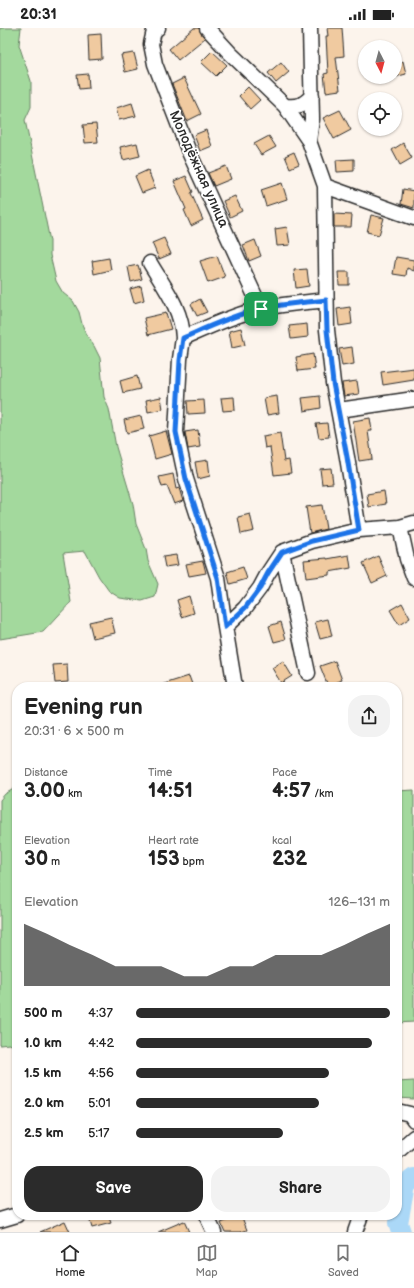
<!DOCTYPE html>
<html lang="en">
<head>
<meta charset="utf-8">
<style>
	:root { --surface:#fff; --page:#f2f2f2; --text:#222; --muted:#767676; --line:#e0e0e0; --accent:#2b2b2b }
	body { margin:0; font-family:"Balsamiq Sans",sans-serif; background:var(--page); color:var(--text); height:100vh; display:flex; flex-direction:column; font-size:15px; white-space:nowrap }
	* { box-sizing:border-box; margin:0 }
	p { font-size:13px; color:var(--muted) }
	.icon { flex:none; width:22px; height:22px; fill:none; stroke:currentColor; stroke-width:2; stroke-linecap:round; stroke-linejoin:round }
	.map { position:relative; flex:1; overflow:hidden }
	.drawer { position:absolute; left:12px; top:654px; width:390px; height:538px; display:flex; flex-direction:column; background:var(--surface); border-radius:16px; box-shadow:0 1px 3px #0004 }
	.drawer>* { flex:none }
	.needle { width:26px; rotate:174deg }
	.tools { position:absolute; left:358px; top:12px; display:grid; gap:8px }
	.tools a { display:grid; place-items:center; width:44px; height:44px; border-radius:50%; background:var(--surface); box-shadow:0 1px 3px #0004; font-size:20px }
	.pin { position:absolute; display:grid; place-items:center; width:34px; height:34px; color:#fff; margin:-17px; border-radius:8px; box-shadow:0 2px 6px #0006 }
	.round { display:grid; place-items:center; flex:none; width:42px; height:42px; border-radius:16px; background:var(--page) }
	.head { display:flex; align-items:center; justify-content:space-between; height:68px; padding:0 12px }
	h1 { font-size:22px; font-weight:800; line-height:30px }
	.stats { display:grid; grid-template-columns:repeat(3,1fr); gap:6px; height:68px; padding:4px 12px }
	.stats div { display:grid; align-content:center }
	.stats b { font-size:20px; font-weight:800 }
	.stats small { font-size:11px; font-weight:400 }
	.stats p { font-size:11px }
	.chart { height:112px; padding:8px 12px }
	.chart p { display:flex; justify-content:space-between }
	.chart svg { width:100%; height:72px; margin-top:4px; fill:var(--accent); opacity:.7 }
	.button { display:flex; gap:8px; margin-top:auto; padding:8px 12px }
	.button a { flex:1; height:46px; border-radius:16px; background:var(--accent); color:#fff; font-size:16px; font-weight:800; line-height:46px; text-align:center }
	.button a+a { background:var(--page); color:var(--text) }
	ul { padding:0 12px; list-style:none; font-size:13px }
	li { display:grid; grid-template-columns:64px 48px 1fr; align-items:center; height:30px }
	li i { height:10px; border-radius:5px; background:var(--accent) }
	.status { display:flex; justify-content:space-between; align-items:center; height:28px; padding:0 20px; background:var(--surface); direction:ltr }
	.status svg { height:11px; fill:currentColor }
	.tabs { display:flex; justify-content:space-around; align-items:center; height:56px; border-top:1px solid var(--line); background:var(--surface); font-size:11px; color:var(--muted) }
	.tabs a { display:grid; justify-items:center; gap:2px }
	.tabs .selected { color:var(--accent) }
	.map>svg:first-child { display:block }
	.green { fill:#a3d99d; stroke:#678264 }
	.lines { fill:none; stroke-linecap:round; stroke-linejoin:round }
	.river { stroke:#abd8f7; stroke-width:20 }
	.building { fill:#f0caa0; stroke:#2b2b2b }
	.minor-casing { stroke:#2b2b2b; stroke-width:17 }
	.minor { stroke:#fff; stroke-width:14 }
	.route-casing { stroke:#fff; stroke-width:8 }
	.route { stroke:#1a73e8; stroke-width:5 }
	.labels { text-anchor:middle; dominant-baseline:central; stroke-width:3.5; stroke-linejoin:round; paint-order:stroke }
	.street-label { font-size:14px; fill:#2b2b2b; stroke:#fff }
</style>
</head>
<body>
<div class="status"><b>20:31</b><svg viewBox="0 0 49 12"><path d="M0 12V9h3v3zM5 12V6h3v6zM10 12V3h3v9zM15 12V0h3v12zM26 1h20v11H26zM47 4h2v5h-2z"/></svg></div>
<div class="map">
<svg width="414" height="1204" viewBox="0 0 414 1204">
	<rect width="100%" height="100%" fill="#fcf4ec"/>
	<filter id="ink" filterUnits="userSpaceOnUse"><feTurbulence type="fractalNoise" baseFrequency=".025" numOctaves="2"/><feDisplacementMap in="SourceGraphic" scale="8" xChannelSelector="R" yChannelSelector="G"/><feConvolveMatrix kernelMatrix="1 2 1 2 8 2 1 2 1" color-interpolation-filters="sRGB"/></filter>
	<g filter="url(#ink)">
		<path class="green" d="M0,0H21L19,17L31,53V79L25,92L50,213V227L56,253L63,265L73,273L79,284L82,296L87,308L94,318L100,330L104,369L109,381L116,419L133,476L136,496L146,521L148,533L158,556L155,569L142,573L120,570L109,563L99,549L85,523L63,525L71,574L43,604L0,611Z
			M17,759V1019L9,1016L0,1017V772L5,766Z
			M414,762V994L397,995V763Z
			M414,1053V1071L397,1070V1054Z"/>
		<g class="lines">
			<path class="river" d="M401,1204L398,1195L405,1157L414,1150"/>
		</g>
		<path class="building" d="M194,0H199L201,5L205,10L178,32L169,21Z
			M327,0H342L344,28L336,29L340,62L326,64L324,46L328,45L326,8H328Z
			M101,6L102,31L89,32L88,7Z
			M212,23L227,37L216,48L201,34Z
			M134,25L138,41L125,44L121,27Z
			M403,33L406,46L395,49V35Z
			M281,34L289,44L276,55L268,45Z
			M88,46L89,60L79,61L77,47Z
			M184,50L201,86L187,93L172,56Z
			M248,59L260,72L250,81L239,68Z
			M132,75L136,88L119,92L116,80Z
			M340,82L351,102L334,111L323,90Z
			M96,96L98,114L85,115L83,97Z
			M206,102L212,118L200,123L194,107Z
			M269,108L276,119L261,127L254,116Z
			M137,115L140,128L123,132L120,119Z
			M403,115L412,130L400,137L392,122Z
			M294,124L299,136L290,140L285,128Z
			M354,131V143L337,144L336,132Z
			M226,138L231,151L214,158L208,145Z
			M148,142L155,160L142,165L135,148Z
			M186,148L193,164L191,165L203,192L191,198L184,182L186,181L174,153Z
			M282,155L287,171L266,178L261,162Z
			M403,161L414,163V180L401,176Z
			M235,168L242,183L230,189L223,173Z
			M334,186L352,187L351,199H334Z
			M371,187L384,190L379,207L367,204Z
			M287,199L290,217L277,218L275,201Z
			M164,210L171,226L159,231L152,215Z
			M255,212L261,228L249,233L243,217Z
			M217,228L225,249L208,255L200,233Z
			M396,229L414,232V243L407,240L406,248L393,246Z
			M109,230L111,242L94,246L92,233Z
			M138,237L142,251L131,254L128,239Z
			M307,241L309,258L296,260L294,242Z
			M338,244H349V257H339Z
			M141,258L144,272L134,275L130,261Z
			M200,271L207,284L197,288L191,276Z
			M350,279L352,296L339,298L337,281Z
			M166,285L171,301L148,307L144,290Z
			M307,296L308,309L291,311L289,298Z
			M241,300L245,317L232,320L229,303Z
			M352,319L354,336L342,338L339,321Z
			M313,326L315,341L298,343L296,329Z
			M414,340V352L383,357L381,344Z
			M137,348L140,361L123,365L120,353Z
			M357,353L359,366L344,368L342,355Z
			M277,368L279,385L267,387L264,370Z
			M320,368L321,380L304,383L302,370Z
			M161,369L163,381L148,384L146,372Z
			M234,369L235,382L223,383L221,370Z
			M204,372L205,385L188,386L187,373Z
			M141,388L144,401L127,405L124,392Z
			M370,390L372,403H368L372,431L359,433L353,393Z
			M327,395L329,409L319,410L316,396Z
			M198,402L200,419L188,421L185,404Z
			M166,403L172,426L155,431L149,408Z
			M280,405L284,433L289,432L291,445L274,447L270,419L265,420L263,408Z
			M208,432L210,448L198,451L195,434Z
			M331,440L333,455L322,456L320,441Z
			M173,446L176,461L179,460L183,473L174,476L167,458L162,459L159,449Z
			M384,463L386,476L369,479L367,466Z
			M322,477L326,501L310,505L306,479Z
			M250,486L254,503L241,506L238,489Z
			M176,527L178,537L165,539L163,529Z
			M349,527L351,540L329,544V547L306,550L304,532L327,530V531Z
			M378,528L387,548L372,555L363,535Z
			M203,533L206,545L189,548L186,536Z
			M243,539L247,551L230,556L227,544Z
			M189,568L194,585L182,589L177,572Z
			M402,575L410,590L399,597L390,582Z
			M111,589L115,605L93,610L89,594Z
			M328,591L332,608L320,611L315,594Z
			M281,594L286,611L274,614L269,598Z
			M283,633L292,648L281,655L272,640Z
			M335,633L342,652L328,658L320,638Z
			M67,636L68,654L55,655L53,637Z
			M189,648L193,659H161V657Z
			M88,1187H108L111,1195L92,1200Z
			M241,1187L247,1202L241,1204H225L221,1195Z
			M65,1193L70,1204H40Z
			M184,1193L189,1204H158Z"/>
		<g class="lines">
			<g class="minor-casing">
				<path id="minor" d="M158,0L154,3L151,16L155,36L189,124L261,281
					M207,0L230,25L285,78L309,113
					M310,0L312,91L309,113L325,158L327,302L333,355L347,429L359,502
					M285,78C298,79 302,78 312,68
					M325,158L414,190
					M150,235C164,259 182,281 183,310
					M339,382L414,371
					M400,499L407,531L414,550
					M282,524L308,645
					M225,599L218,550L186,451L176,404L180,331L183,310C206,300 229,289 252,283C276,276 302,275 326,272
					M235,659L225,599L245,580L260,560L268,545L282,524L312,513L359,502L400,499L414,495
					M397,1083L410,1086L414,1092
					M397,1124L414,1109
					M206,1187L214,1204
					M0,1192L17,1187
					M355,1204L361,1187"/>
			</g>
			<use href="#minor" class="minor"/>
		</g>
	</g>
	<g class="lines" filter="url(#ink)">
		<g class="route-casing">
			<path id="route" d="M326,272L327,302L333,355L347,429L359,502L312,513L282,524L268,545L260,560L245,580L225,599L218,550L186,451L176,404L180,332L183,310C206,300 229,289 252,283C276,276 302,275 326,272Z"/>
		</g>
		<use href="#route" class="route"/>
	</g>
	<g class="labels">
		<g class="street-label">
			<text transform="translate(199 141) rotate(66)">Молодёжная улица</text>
		</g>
	</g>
</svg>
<div class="tools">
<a><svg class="needle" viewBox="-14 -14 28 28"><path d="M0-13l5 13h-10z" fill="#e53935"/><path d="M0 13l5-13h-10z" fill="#767676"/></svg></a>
<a><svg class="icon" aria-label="locate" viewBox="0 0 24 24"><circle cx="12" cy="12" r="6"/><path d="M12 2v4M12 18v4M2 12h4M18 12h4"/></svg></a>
</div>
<div class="pin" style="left:261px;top:281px;background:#1e9e55"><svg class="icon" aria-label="arrive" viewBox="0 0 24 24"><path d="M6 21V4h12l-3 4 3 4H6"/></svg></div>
<section class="drawer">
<div class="head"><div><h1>Evening run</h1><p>20:31 · 6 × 500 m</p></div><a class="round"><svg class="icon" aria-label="share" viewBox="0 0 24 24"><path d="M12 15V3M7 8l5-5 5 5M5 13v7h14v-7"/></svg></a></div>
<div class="stats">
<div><p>Distance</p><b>3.00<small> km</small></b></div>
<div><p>Time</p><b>14:51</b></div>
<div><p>Pace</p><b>4:57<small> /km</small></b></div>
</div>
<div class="stats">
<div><p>Elevation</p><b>30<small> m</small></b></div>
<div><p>Heart rate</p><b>153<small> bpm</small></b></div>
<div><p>kcal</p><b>232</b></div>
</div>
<div class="chart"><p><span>Elevation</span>126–131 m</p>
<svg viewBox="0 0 160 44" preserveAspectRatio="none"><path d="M0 44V6L10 12L20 19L30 25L40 32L50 32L60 32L70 38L80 38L90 32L100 32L110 25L120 25L130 25L140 19L150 12L160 6V44z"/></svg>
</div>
<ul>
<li><b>500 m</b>4:37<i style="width:100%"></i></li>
<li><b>1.0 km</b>4:42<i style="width:93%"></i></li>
<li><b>1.5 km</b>4:56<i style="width:76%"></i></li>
<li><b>2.0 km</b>5:01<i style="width:72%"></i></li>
<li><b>2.5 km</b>5:17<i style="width:58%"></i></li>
</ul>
<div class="button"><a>Save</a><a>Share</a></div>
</section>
</div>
<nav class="tabs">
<a class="selected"><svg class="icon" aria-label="home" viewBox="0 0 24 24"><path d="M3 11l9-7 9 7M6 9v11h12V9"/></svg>Home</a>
<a><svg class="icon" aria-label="map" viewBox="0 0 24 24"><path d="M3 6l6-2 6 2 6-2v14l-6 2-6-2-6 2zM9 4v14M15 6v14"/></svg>Map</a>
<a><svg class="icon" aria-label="saved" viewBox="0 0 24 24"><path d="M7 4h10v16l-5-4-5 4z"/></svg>Saved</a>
</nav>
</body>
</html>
